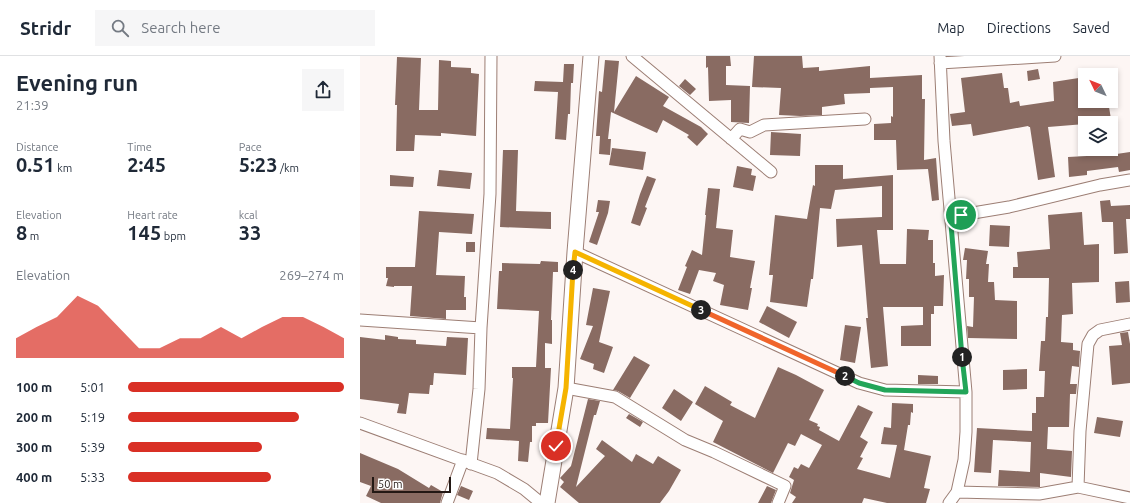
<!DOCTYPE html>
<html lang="en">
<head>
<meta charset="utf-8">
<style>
	:root { --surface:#fff; --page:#f6f6f7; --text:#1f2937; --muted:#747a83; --line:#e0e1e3; --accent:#d93025 }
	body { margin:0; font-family:Ubuntu,sans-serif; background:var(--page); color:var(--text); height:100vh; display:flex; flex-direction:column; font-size:15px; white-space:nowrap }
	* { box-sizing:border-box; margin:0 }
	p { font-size:13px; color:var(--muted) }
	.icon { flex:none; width:22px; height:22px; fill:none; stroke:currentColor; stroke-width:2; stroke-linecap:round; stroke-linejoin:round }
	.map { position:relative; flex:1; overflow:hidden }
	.side { display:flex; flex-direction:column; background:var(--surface); width:360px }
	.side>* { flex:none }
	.needle { width:26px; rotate:313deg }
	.buttons { position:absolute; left:718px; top:12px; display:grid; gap:8px }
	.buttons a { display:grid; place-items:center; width:40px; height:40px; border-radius:0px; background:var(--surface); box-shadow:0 2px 6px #0003; font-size:20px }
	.scale { position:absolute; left:12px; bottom:10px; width:79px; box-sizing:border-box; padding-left:4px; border:2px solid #231814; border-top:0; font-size:11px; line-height:14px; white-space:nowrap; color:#231814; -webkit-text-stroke:3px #fff; paint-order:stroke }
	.pin { position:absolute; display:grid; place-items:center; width:34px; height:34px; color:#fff; margin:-17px; border:2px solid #fff; border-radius:50%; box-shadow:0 1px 4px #0007 }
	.km { position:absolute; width:20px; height:20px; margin:-10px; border-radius:50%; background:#222; color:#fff; font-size:11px; line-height:20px; text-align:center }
	.round { display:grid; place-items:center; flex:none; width:42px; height:42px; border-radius:0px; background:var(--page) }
	.summary { display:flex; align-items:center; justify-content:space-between; height:68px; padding:0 16px }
	h1 { font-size:22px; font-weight:700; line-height:30px }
	.metrics { display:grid; grid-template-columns:repeat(3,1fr); gap:6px; height:68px; padding:4px 16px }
	.metrics div { display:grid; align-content:center }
	.metrics b { font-size:20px; font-weight:700 }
	.metrics small { font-size:11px; font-weight:400 }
	.metrics p { font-size:11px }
	.chart { height:112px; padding:8px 16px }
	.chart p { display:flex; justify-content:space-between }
	.chart svg { width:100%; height:72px; margin-top:4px; fill:var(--accent); opacity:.7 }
	ul { padding:0 16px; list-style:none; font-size:13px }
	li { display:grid; grid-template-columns:64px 48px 1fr; align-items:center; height:30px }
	li i { height:10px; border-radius:5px; background:var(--accent) }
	header { display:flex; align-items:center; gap:24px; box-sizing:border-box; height:56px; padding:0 20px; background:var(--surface); border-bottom:1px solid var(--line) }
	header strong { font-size:19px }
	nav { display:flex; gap:22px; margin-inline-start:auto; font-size:14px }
	.search { width:280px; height:36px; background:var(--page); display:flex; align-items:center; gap:10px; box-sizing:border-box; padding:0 14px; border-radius:0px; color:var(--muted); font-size:15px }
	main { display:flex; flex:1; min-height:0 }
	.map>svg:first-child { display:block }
	.building { fill:#896b62 }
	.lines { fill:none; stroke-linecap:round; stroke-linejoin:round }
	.minor-casing { stroke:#9c7e74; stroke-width:13 }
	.secondary-casing { stroke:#9c7e74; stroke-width:17 }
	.minor { stroke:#fff; stroke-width:11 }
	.secondary { stroke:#fff; stroke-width:15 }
	.split-1-casing { stroke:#fff; stroke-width:8 }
	.split-2-casing { stroke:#fff; stroke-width:8 }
	.split-3-casing { stroke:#fff; stroke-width:8 }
	.split-4-casing { stroke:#fff; stroke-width:8 }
	.split-5-casing { stroke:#fff; stroke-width:8 }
	.split-1 { stroke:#22a559; stroke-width:5 }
	.split-2 { stroke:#22a559; stroke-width:5 }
	.split-3 { stroke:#f0652b; stroke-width:5 }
	.split-4 { stroke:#f5b400; stroke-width:5 }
	.split-5 { stroke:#f5b400; stroke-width:5 }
</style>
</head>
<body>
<header>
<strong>Stridr</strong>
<div class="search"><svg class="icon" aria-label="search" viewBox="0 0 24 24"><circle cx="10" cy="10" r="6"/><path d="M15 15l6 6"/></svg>Search here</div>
<nav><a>Map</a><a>Directions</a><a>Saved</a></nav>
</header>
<main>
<section class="side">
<div class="summary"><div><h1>Evening run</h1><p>21:39</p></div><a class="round"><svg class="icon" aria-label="share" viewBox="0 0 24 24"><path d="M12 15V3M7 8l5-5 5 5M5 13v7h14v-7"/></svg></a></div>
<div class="metrics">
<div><p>Distance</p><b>0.51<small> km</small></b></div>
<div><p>Time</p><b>2:45</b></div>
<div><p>Pace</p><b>5:23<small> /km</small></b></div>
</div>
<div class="metrics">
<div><p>Elevation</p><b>8<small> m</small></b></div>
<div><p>Heart rate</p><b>145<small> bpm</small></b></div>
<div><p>kcal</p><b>33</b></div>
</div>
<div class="chart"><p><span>Elevation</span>269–274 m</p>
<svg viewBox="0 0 160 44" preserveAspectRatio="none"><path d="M0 44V32L10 25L20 19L30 6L40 12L50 25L60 38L70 38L80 32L90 32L100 25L110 32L120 25L130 19L140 19L150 25L160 32V44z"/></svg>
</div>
<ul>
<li><b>100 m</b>5:01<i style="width:100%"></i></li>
<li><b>200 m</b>5:19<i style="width:79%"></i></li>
<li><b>300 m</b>5:39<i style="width:62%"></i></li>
<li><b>400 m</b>5:33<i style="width:66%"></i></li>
</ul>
</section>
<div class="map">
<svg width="770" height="447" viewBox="0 0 770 447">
	<rect width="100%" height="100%" fill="#fdf6f4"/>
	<path class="building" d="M346,0H370L371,10H366V29L390,30L389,67L371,66V44L349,45L348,11L346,12Z
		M394,0H442L443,12L459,11V15L510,10V22L562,19V43H565L564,104L576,102L579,144L572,145L568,113L537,114L536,84H514V68L531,67V60L533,61V31L510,32V37L484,38L485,48L462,51V59L440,60L419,59L421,32L392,31Z
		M37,1L61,2L59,54H78L79,4L91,5V11L111,12V17L119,18L116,80L81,77V80L55,79L54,95H36L37,49H35Z
		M245,4L259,5L254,56L276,20L309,41L303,50L341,71L348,78L337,90L327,81L329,79L303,64L297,77L251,56L248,83H251L250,99L239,98L240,80H236L239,35L242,36Z
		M204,8H214L213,27H211L210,58H208L206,84L195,83L198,36L174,35L175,25L203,26Z
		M678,13L680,23L668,25L667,15Z
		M642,17L644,32H648L650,47L659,45L660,50L694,45L693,26L725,21V45H748L751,63L725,68L688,71L695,121L678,124L670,71H669L668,70L613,80L611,68L592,70L590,58L605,56L601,22Z
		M325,23L336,33L330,39L319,30Z
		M411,76L441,78L440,100L410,99Z
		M252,92L286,96L283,114L249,109Z
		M727,93H742L743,100L770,96V114L759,116L758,111L727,115V119L709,121L708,101L727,100Z
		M143,94H158L156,155L191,156V173L140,171Z
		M455,109H483V123L533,119V174H517L520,208H546L547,173L569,174L568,184H573V207H575V220L584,219L583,250H574V258H571V290H541V270L563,269V251H523L528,310L511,312L506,262H508L502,189L477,191L476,163L522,161V130L475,134L471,153L460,152L453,223H451L447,251L410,246L413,219H409L415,159L447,163L453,129L455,130Z
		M377,110L392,113L391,119L396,120L393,135L373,131Z
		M79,114L112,117L110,133L77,130Z
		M30,119L54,121L53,131L30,130Z
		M287,120L296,123L285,151L287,152L280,170L271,167L280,138Z
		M348,132L360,133L356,172L373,174L370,201L395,205L390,232H392L388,254L360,249L364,229L353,225L356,217L339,214L330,238L318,234L327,211L325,210L332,194L342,199L346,159H345Z
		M238,144L250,145L248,157L237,189L229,186L239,156H236Z
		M750,144L751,150L770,149V163H766L768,197L754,198L753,166H742L740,145Z
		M59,155L114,158L112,178L79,176L76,219L105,220L104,241H106V254H86V263L50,260L52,230H34V231L26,230L28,222H26V211H55Z
		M722,156L724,189L739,188V226L712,227L713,258L702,259L701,286L713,287V294L720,295L719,311L712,310L710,328H717L716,338H710L709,371H688L687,393L712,395L711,421L680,417V431L638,430L639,414L670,416L671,386L633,384L631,417L614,416L617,372L672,375V357H676V341H684L685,315H679L681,285H685L686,261H688L689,222H653V211H658L657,196L690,193L688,159Z
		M630,169L650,170L649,191L629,190Z
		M106,186H115V196H106Z
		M605,192L628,195L626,208H629L628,226H634L635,244L657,245V283L608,282L607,270L613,271L614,241H609V223H606L607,204H603Z
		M181,205L198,206V216H193L191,264H192V288L185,287V312H191L188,367H176V370H172V386H170L168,406L158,405L159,385L126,383L127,372L150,373L153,322H152V311H176L179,255L137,253L139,215H142V207L180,208Z
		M769,225L770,246L756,247L755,226Z
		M233,232L250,235L239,286L253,291L244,317L233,313L234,308L220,303L233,270L226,269Z
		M407,250L437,266L429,282L399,266Z
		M485,269L501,271L495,307L480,304Z
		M768,276L770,288V327L752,329L749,290L762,289L760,277Z
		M25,279L38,281V283L56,284V288L86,290L87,281L108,282L106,319L74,317L73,329H70L69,338L49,337L46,358L37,357L39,348L0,343V281L25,284Z
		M274,300L290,309L270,342L258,335L253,334Z
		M418,311L436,319L464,334L449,364L458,368L457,370L460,371L459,374L479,385L498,349L513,356L500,381L508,386L500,401L503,402L497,413L530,422L537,389L521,388L524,371L531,372L532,347L553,348V357L551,356L550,369H548L544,394L571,400L564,432L570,433L566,447H527L504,442L502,447H432L436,441L430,437L434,424L429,421L434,411L438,413L441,408L449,412L462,389L441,378L435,390L428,387L413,417L353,386L363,365L335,348L345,330L372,346L370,349L395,362Z
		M667,313V333L643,334V314Z
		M558,319L578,320V328H558Z
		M314,333L333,346L321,365L302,352Z
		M228,343L240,345L236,359H234L216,431L245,400L236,393L242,384L272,406L276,398L293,408L298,400L321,414L309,435L300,447H219L200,431L204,426L200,422L211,410Z
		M269,358L283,366L280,371L266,362Z
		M737,361L763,365L760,381L734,377Z
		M0,397L38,413L69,432L71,429L83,436L80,447H21L6,440L11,430L0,426Z
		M101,430L113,435L109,444L97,439Z
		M407,430L416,434L411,447H398Z"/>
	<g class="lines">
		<g class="minor-casing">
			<path id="minor" d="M272,0L411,116
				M580,0L584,85L606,336V376L604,404L597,436L589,447
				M580,7L695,0
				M371,83L380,73L390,76L404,69L505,63
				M590,155L601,159L649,151L740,129L770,124
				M215,196L499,327L525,334L606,336
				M0,264L121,272
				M206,332L255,341L325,384L354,396L425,430L418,447
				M0,367L137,417L164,433L181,447
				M111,408L119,333L121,272L130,138L131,0
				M718,431L720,375L728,288L733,279L740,274L770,268
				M597,436L679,438L718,431L770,442
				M87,447L103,404"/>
		</g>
		<g class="secondary-casing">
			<path id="secondary" d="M187,447L206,332L215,196L231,0"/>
		</g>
		<use href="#minor" class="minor"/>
		<use href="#secondary" class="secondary"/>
	</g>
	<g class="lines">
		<g class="split-1-casing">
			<path id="split-1" d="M601,159L590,156L602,301"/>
		</g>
		<g class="split-2-casing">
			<path id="split-2" d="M485,320L499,327L525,334L606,336L602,301"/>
		</g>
		<g class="split-3-casing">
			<path id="split-3" d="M341,254L485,320"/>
		</g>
		<g class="split-4-casing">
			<path id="split-4" d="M213,214L215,196L341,254"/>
		</g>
		<g class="split-5-casing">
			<path id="split-5" d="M196,390L206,332L213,214"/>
		</g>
		<use href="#split-1" class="split-1"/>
		<use href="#split-2" class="split-2"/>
		<use href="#split-3" class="split-3"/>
		<use href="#split-4" class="split-4"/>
		<use href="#split-5" class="split-5"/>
	</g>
</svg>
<div class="buttons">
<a><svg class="needle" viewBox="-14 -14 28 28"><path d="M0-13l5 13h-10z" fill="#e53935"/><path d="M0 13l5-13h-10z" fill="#747a83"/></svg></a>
<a><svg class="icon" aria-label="layers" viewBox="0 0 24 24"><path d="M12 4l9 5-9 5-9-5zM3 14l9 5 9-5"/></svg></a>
</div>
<div class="scale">50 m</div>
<div class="pin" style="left:601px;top:159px;background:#1e9e55"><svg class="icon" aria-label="arrive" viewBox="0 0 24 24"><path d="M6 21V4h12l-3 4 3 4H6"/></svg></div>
<div class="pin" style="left:196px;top:390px;background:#d93025"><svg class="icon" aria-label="check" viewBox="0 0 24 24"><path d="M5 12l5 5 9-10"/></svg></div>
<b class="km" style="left:602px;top:301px">1</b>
<b class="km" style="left:485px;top:320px">2</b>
<b class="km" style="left:341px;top:254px">3</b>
<b class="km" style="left:213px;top:214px">4</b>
</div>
</main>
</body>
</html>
